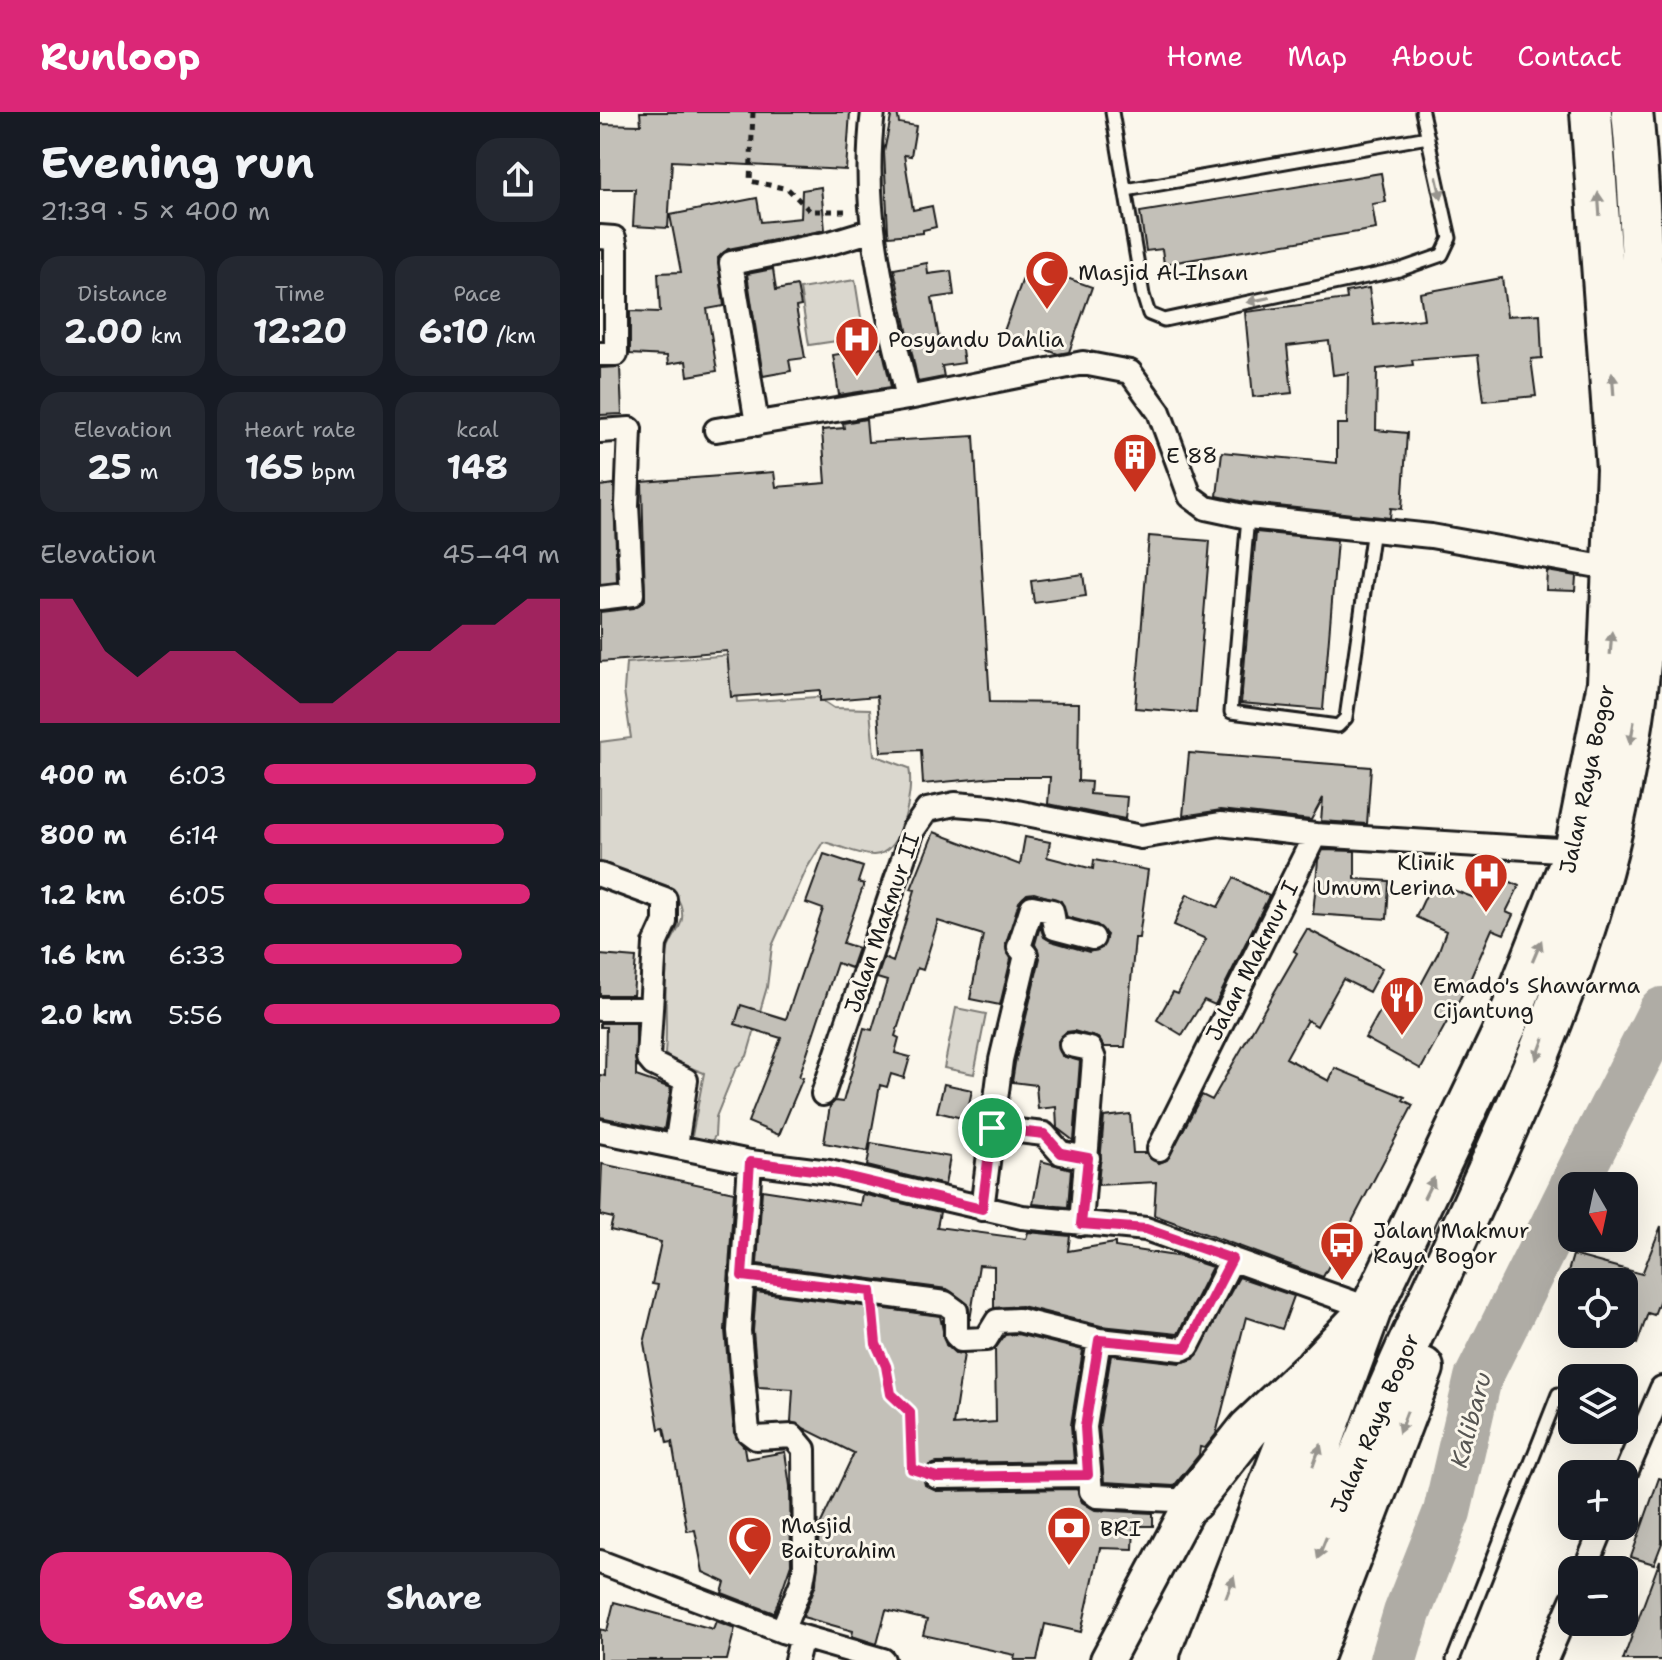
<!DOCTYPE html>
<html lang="en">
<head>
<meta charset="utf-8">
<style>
	:root { --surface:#171b24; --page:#242831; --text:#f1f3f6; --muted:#9ea1a6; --accent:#db2777 }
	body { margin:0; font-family:"Shantell Sans",sans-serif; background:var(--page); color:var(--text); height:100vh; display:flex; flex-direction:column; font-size:30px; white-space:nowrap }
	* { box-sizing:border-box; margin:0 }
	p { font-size:26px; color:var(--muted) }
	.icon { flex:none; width:44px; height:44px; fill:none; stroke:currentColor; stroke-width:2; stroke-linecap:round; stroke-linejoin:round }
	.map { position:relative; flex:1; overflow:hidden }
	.details { display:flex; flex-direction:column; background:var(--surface); width:600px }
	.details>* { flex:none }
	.needle { width:52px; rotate:171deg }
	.tools { position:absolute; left:958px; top:1060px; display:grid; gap:16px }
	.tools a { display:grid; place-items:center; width:80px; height:80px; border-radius:16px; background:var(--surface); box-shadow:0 8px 32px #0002; font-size:40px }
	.pin { position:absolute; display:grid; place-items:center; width:68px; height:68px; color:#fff; margin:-34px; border:4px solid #fff; border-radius:50%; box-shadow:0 2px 8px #0007 }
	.round { display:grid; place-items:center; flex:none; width:84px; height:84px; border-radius:24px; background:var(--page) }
	.head { display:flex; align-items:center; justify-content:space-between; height:136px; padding:0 40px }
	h1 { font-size:44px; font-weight:700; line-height:60px }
	.figures { display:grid; grid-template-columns:repeat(3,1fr); gap:12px; height:136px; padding:8px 40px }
	.figures div { display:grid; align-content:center; border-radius:20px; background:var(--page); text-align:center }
	.figures b { font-size:34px; font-weight:700 }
	.figures small { font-size:22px; font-weight:400 }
	.figures p { font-size:22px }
	.chart { height:224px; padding:16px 40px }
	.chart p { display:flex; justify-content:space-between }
	.chart svg { width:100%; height:144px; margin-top:8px; fill:var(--accent); opacity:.7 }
	.primary-button { display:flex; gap:16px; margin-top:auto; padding:16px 40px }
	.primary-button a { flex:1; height:92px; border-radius:24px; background:var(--accent); color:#fff; font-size:32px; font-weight:700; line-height:92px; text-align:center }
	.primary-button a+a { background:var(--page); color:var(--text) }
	ul { padding:0 40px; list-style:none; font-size:26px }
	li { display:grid; grid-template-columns:128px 96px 1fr; align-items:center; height:60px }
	li i { height:20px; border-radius:10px; background:var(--accent) }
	header { display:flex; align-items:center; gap:48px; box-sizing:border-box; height:112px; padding:0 40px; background:var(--accent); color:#fff }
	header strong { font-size:38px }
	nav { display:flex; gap:44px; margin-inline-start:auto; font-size:28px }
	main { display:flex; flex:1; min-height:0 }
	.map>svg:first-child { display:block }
	.green { fill:#dad7ce; stroke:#7b7a75; stroke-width:2 }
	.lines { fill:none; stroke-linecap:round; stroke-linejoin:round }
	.river { stroke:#afaca5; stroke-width:48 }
	.building { fill:#c3c0b8; stroke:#1c1c1c; stroke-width:2 }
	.lane-casing { stroke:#1c1c1c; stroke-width:17 }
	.street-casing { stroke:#1c1c1c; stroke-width:28 }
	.secondary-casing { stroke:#1c1c1c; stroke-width:38 }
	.highway-casing { stroke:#1c1c1c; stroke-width:46 }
	.path { stroke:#1c1c1c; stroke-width:5; stroke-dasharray:6 6; stroke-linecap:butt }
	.lane { stroke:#fbf7ec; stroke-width:11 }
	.street { stroke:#fbf7ec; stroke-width:22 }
	.secondary { stroke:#fbf7ec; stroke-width:32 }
	.highway { stroke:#fbf7ec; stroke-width:40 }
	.oneway { fill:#97948e }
	.route-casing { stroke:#fff; stroke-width:16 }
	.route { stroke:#db2777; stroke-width:10 }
	.labels { text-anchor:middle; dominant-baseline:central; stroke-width:6; stroke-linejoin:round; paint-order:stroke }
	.poi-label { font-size:22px; fill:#1c1c1c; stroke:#fbf7ec; text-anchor:start }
	.street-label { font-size:22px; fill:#1c1c1c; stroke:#fbf7ec }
	.water-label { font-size:24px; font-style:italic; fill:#575653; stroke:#fbf7ec }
</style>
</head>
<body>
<header>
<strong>Runloop</strong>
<nav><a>Home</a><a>Map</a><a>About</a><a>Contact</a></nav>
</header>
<main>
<section class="details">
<div class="head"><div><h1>Evening run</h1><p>21:39 · 5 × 400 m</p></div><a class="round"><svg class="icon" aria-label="share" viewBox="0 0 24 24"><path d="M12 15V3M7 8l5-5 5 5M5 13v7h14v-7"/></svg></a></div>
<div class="figures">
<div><p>Distance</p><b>2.00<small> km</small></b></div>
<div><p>Time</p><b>12:20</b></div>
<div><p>Pace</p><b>6:10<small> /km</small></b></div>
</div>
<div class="figures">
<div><p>Elevation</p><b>25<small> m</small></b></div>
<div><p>Heart rate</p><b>165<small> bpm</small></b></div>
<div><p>kcal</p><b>148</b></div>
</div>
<div class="chart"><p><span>Elevation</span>45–49 m</p>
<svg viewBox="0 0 160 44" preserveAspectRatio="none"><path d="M0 44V6L10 6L20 22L30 30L40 22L50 22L60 22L70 30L80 38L90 38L100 30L110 22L120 22L130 14L140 14L150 6L160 6V44z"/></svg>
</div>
<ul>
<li><b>400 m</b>6:03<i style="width:92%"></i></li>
<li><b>800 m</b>6:14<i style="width:81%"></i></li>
<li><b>1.2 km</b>6:05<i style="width:90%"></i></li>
<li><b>1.6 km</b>6:33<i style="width:67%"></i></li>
<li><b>2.0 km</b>5:56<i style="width:100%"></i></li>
</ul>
<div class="primary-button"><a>Save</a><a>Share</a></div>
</section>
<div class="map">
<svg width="1062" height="1548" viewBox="0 0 1062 1548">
	<rect width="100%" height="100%" fill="#fbf7ec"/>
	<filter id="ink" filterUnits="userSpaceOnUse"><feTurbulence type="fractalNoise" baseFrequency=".0125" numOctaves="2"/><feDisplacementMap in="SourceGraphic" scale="16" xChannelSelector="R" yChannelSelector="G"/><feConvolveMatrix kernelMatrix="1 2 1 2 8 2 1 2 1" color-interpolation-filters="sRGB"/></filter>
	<g filter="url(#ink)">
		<path class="green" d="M255,168L264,225L209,233L200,177Z
			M132,543L137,590L217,585L234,596L270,597L274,643L309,656C314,678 303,744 273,743C256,743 240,733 223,730L207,756L172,834L167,875L147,944L135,958L116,1005L115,1024L109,1033L97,1032L92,1024L104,961L73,949L65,942C68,908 63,874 67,841C69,829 80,818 82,807C86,768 29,761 0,758V630L31,626L24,579L26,551Z
			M356,896L386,902L374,962L344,956Z"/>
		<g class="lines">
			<path class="river" d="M973,1074L1062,899
				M793,1548L807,1501L847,1400L878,1266L972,1077"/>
		</g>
		<path class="building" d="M40,0H250L246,58L72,49L68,116L33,114L35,77H0V12L41,13Z
			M292,0H297L299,11L316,14L311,44L304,43L313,98L332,94L336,115L323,118V121L289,124L288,119L284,40Z
			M781,61L786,90L772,92L776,117L564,152L562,137L546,139L540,100Z
			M221,75L225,118L128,137L118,146L124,194L107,197L117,259L88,264L86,249L68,252L67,244L30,242V199L60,200L58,161L81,160L70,103L157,86L161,110L201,106L202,78Z
			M327,151L328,162L351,159L354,183L332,186L340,233L361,231L364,251L342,254L344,265L318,270L294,157Z
			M428,152L492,175L469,240L458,242L403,222Z
			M173,157L176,178L197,174L201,194L196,195L205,246L189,248L191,259L163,264L147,162Z
			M902,166L907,204L940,202L942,246L931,247L936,284L884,289L878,243L812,248L813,253L777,257L776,318L807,321L802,397L791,396L790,406L650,391L617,384L622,340L737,351V312H747L748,261L733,263L729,229L687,234L692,281L653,285L645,200L747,187L746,180L769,176L774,213L824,207L820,181Z
			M282,235L291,275L239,283L233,243Z
			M20,255L22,302L0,303V256Z
			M266,307L268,330L374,324L390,590L479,591L478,669L491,670L490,682L527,685L525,707L448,692L450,665H395L323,672L321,638L281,640L277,584L220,589V578L131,585L127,539L0,550V500L34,496L45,487L42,370L174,360L176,375L226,371L222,318L244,316L243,311Z
			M14,372L17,470L0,472V374Z
			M656,420L737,428L723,598L641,591Z
			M549,424L610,429L596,601L535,596Z
			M947,459L976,464L975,479L946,478Z
			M483,462L486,484L434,491L431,469Z
			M589,641L771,655L767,712L721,709L723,686L711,708L621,698L583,704Z
			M334,720L420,753L425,725L450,730L447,745L493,757L494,748L548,758L539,826H535L525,935H504L498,926L474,919L466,920L458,929L462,944L480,949L474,1029L457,1016L456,995L438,997L436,973L412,970L415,951L440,846L435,832L440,814L444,825L451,829L489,840L502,836L507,823L497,813L467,805L461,789L434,781L427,782L419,790L406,831L411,847L400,893L370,887L383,823L338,809L323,858L317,856L295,924L299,926L295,941L310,945L304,966L291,962L287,975L280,973L268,1039L224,1031L230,994L235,989L243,990L264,916L272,918L287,869L277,866L284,846L293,850L315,778L311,777Z
			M723,738L755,739V767L789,769L787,807L713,802L718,748Z
			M224,742L263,755L258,770L264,772L243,831L258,836L251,856L237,851L199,965L203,966L179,1023L148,1010L181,926L135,912L141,893L186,907L223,797L206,791Z
			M893,761L919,774L906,800L913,803L904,822L892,817L869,870L821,957L765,926L784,892L804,904L838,841L846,819L816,805L832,770L880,788Z
			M634,766L669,784L615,893L604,888L582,923L557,908L573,880L578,882L606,827L574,813L587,782L618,795Z
			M707,817L782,856L769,880L743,867L717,914L707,908L686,946L729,969L735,956L805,985L803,988L813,993L723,1165L554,1103L556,1070L498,1073L504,1005L530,1002L533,1041H546L559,1051L567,1048L602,983L612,988L697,841L694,839Z
			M0,843L36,846L33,883H0Z
			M0,911H36V964L71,976L64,1018L0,1005V963L5,964L6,915H0Z
			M344,972L372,978L366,1007L337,1000Z
			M271,1031L350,1045L345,1073L267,1054Z
			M441,1049L471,1057L468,1095L433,1092Z
			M2,1052L134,1080L125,1218L134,1321L144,1335L146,1347L185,1340L190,1374L191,1452L174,1501L122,1481L125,1470L103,1460L95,1418L87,1419L72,1330L67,1331L64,1316L59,1317L44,1231L58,1173L52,1172L61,1130L10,1118L13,1106L0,1103Z
			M162,1078L260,1093L262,1082L340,1100L337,1115L426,1127L428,1120L470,1124L468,1139L515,1131V1135L582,1145L612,1155L578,1222L501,1214L421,1194L394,1196V1154L379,1153L370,1208L368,1192L347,1177L157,1152Z
			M1061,1114L1062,1182L1054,1203L1048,1201L1037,1232L1017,1224L1024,1222V1170H965L973,1143L1042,1162Z
			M639,1165L694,1184L682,1217L646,1205L616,1322L605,1336L600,1335L599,1343L574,1374L504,1370L499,1315L511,1243L580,1251L594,1247Z
			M156,1180L340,1204L346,1233L355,1241L364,1242L353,1313L396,1310L395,1237L405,1223L417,1222L483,1238L471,1313L474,1349L337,1351L329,1353L323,1364L325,1373L336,1379L477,1377L482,1390L495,1398L553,1401V1414H534L533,1437L500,1436L481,1520L445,1512L437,1548H414L415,1543L323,1523L327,1508L286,1498L277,1532L252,1524L253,1519L203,1505L216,1472L219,1415L254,1341L191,1310L193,1277L158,1275L153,1219Z
			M1059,1366L1062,1367V1431L1054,1452L1031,1445Z
			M1060,1448L1062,1548H1023Z
			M14,1490L113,1517L116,1509L135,1516L127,1548H0V1517L7,1519Z"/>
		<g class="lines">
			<g class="lane-casing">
				<path id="lane" d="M512,0L543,183L549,202L564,208L799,158L842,143L850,126L822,0
					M526,78L828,25
					M648,405L631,600L738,614L746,606L773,417
					M853,1548L958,1282"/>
			</g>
			<g class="street-casing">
				<path id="street" d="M273,0C260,103 285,187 308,286
					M0,125L14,126L16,137V242H0
					M157,312L131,151L230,131L273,118
					M116,318L308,286L483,251L530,260L559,300L590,384L606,396L648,405L831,424L1014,457
					M0,319L30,317L27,393L32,482L0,486
					M0,763L65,787V810L55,832L48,946L53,952L86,968L76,1034
					M0,897H50
					M471,933L490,937L494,947L481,1112
					M223,982L313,718L327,698L355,692L392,695L541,725L620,712L715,723
					M392,1016L444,1022L461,1041L488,1046
					M0,1019L150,1050L229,1060L422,1105L546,1117L771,1197
					M559,1037L715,723L975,739
					M150,1050L139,1219L148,1320L156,1326L193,1324L204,1337L205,1453L202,1470L182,1519
					M382,1097L401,948L426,843L419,835L432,795L452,799L455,816L493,826
					M142,1164L345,1191L356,1199V1223L361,1228L386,1227L397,1209L418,1208L499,1228L582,1237L588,1234L632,1147
					M499,1228L485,1315L491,1379L497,1384L592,1389
					M337,1365L488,1363
					M1024,1365L1062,1276
					M0,1450L182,1519L283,1548
					M985,1458L1003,1414
					M196,1548L202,1525
					M946,1548L972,1488"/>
			</g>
			<g class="secondary-casing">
				<path id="secondary" d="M507,1548L592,1389"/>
			</g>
			<g class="highway-casing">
				<path id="highway" d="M592,1389L649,1317L707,1262
					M602,1548L716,1254L760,1208
					M642,1548L771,1197L905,916L975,739L1008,571L1017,357L991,0
					M676,1548C722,1435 767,1322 818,1211C892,1049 974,887 1013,712C1056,525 1054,360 1043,170C1040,114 1038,56 1032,0
					M711,1548L823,1256"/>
			</g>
			<path class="path" d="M153,0L150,69L188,77L210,99H248
				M274,1204C275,1217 287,1279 294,1287C299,1292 305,1296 310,1300V1353L316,1359"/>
			<use href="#lane" class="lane"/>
			<use href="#street" class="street"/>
			<use href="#secondary" class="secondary"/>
			<use href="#highway" class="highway"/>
		</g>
		<defs><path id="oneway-solid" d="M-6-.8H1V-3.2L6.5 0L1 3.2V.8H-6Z" transform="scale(2)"/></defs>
		<g class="oneway">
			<use href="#oneway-solid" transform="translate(839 76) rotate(77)"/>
			<use href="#oneway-solid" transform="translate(999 92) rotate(-94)"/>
			<use href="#oneway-solid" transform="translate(658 188) rotate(168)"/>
			<use href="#oneway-solid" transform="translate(1013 272) rotate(-94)"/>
			<use href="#oneway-solid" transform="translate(1011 531) rotate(-86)"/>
			<use href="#oneway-solid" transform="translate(1032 621) rotate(100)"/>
			<use href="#oneway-solid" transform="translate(937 839) rotate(-67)"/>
			<use href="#oneway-solid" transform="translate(940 937) rotate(110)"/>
			<use href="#oneway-solid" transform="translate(829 1076) rotate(-64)"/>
			<use href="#oneway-solid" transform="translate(803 1310) rotate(111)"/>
			<use href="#oneway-solid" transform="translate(717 1343) rotate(-70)"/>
			<use href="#oneway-solid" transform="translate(722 1436) rotate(112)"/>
			<use href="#oneway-solid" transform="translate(630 1475) rotate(-69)"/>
		</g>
	</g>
	<g class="lines" filter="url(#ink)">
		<g class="route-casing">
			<path id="route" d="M392,1016L444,1022L461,1041L488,1046L481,1112L546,1117L632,1147L586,1236L499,1228L485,1315L488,1363L337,1365L312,1357L310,1300L291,1282L286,1254L276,1232L271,1179L142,1164L150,1050L229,1060L382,1097Z"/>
		</g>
		<use href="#route" class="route"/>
	</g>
	<defs>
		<g id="mosque-pin" transform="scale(2.3)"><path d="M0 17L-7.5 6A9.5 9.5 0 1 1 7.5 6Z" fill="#c8321e" stroke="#fbf7ec"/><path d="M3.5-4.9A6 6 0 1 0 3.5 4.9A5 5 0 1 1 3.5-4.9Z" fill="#fff"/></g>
		<g id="hospital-pin" transform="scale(2.3)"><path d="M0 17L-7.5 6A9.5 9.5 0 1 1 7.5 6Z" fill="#c8321e" stroke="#fbf7ec"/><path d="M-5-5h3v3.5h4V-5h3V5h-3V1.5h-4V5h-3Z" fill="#fff"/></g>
		<g id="building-pin" transform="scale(2.3)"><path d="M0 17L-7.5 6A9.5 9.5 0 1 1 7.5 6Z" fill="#c8321e" stroke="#fbf7ec"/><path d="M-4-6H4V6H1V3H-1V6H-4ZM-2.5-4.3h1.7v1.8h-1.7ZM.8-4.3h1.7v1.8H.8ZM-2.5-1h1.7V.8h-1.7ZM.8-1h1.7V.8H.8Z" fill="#fff"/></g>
		<g id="restaurant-pin" transform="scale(2.3)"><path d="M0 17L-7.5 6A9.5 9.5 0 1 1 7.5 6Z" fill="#c8321e" stroke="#fbf7ec"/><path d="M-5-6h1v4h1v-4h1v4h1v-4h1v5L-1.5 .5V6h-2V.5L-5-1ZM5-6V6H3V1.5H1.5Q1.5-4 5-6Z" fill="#fff"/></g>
		<g id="bus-pin" transform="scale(2.3)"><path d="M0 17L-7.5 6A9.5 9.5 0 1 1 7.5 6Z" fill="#c8321e" stroke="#fbf7ec"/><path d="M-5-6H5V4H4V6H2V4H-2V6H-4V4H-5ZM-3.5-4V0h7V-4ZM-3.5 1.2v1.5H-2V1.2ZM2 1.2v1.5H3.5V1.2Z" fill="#fff"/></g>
		<g id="bank-pin" transform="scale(2.3)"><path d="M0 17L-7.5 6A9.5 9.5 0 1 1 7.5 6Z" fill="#c8321e" stroke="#fbf7ec"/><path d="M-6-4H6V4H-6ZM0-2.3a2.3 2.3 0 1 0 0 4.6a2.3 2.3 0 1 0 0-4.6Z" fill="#fff"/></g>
	</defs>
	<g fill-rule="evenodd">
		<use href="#mosque-pin" x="447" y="160"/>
		<use href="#hospital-pin" x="257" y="227"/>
		<use href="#building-pin" x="535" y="343"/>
		<use href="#hospital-pin" x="886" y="763"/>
		<use href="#restaurant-pin" x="802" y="886"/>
		<use href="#bus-pin" x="742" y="1131"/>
		<use href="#bank-pin" x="469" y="1416"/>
		<use href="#mosque-pin" x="150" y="1426"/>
	</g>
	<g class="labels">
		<g class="poi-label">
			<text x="478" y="160">Masjid Al-Ihsan</text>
			<text x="288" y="227">Posyandu Dahlia</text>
			<text x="566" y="343">E 88</text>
			<text x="855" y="750" text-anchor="end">Klinik<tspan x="855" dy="25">Umum Lerina</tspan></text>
			<text x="833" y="873">Emado's Shawarma<tspan x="833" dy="25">Cijantung</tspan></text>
			<text x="773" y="1118">Jalan Makmur<tspan x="773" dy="25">Raya Bogor</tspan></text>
			<text x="181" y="1413">Masjid<tspan x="181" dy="25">Baiturahim</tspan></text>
			<text x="500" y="1416">BRI</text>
		</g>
		<g class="street-label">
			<text transform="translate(987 667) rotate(-78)">Jalan Raya Bogor</text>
			<text transform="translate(282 811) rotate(-71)">Jalan Makmur II</text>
			<text transform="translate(652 849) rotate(-63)">Jalan Makmur I</text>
			<text transform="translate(775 1311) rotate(-67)">Jalan Raya Bogor</text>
		</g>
		<g class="water-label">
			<text transform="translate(871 1308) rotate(-75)">Kalibaru</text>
		</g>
	</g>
</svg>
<div class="tools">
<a><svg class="needle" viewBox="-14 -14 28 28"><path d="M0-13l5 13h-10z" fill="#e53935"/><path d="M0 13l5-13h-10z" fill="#9ea1a6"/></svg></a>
<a><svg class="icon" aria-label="locate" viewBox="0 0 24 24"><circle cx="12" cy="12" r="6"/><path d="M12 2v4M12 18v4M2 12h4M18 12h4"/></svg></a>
<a><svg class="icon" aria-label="layers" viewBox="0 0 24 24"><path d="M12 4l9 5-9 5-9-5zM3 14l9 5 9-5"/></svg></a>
<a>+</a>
<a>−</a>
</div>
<div class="pin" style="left:392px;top:1016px;background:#1e9e55"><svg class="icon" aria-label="arrive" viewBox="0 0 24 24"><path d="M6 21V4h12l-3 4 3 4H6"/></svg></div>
</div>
</main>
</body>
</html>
